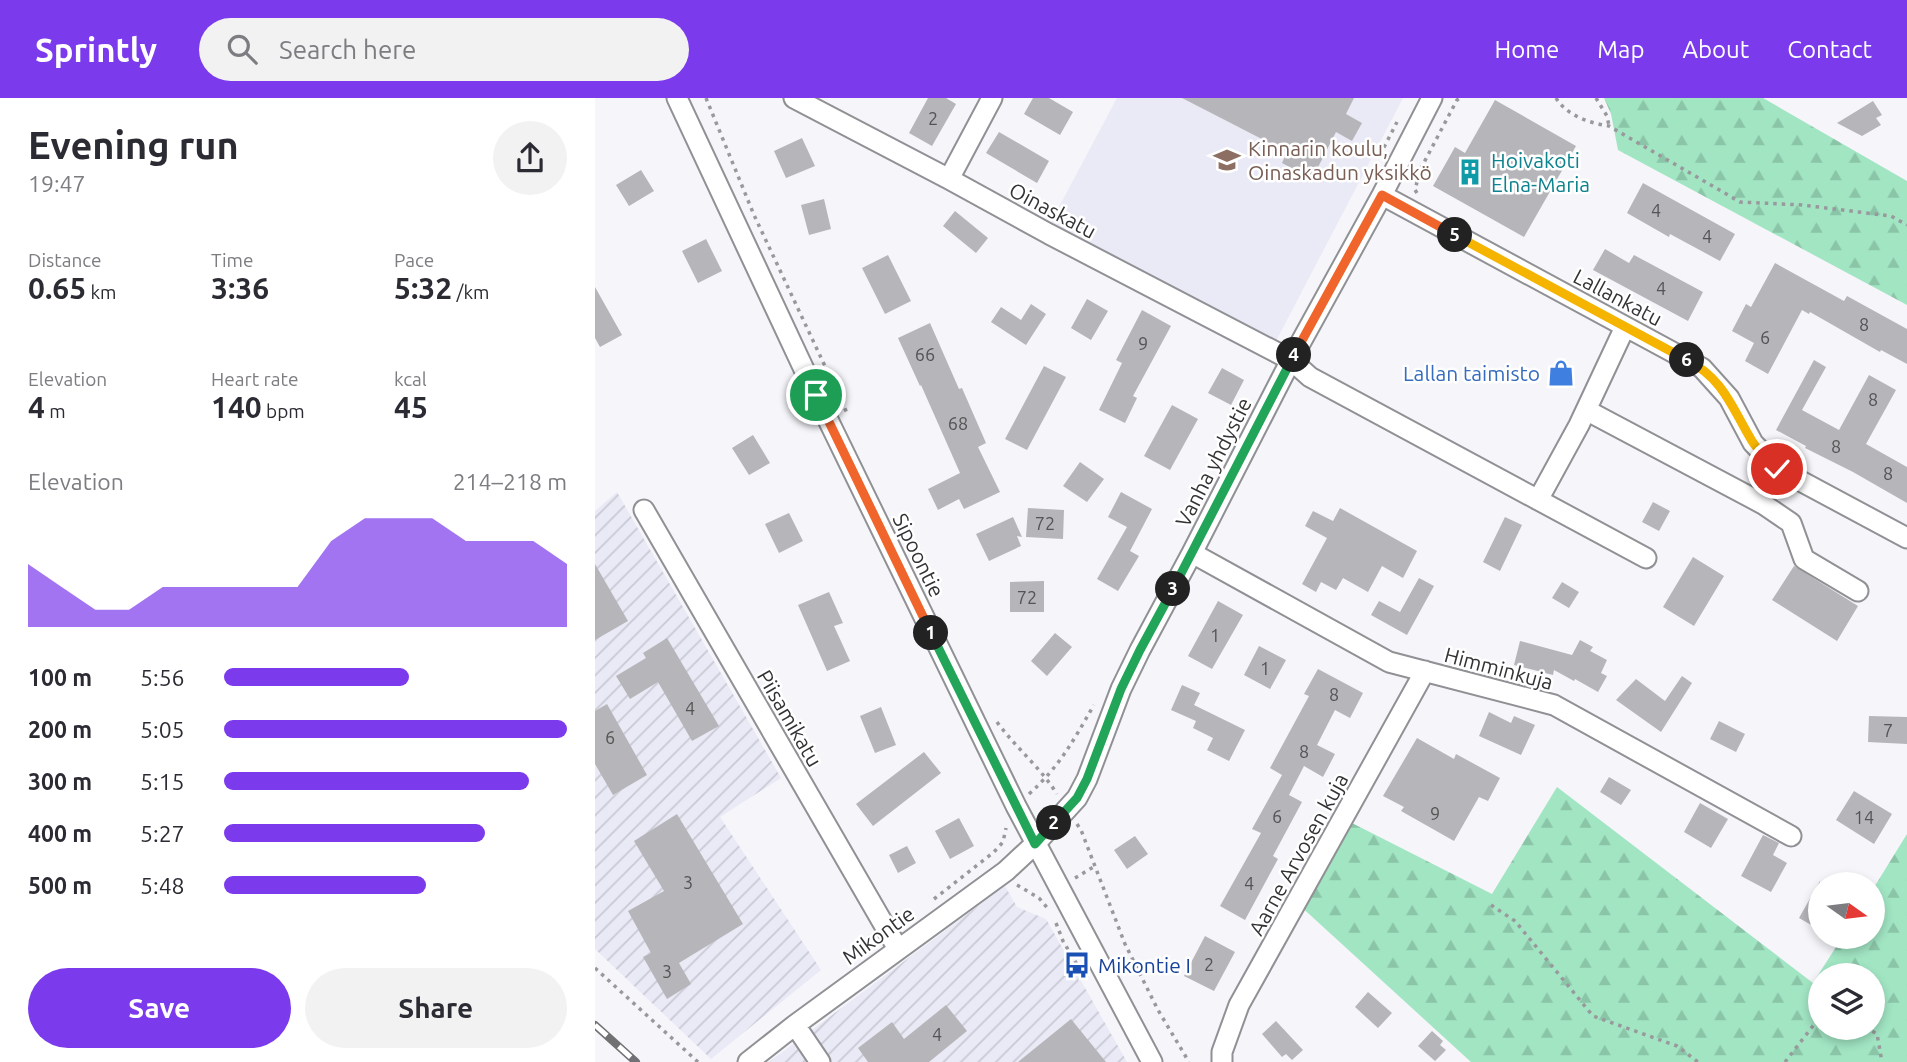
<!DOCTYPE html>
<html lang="en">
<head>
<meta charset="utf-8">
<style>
	:root { --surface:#fff; --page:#f2f2f3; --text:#2b2b33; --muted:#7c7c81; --accent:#7c3aed }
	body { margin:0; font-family:Ubuntu,sans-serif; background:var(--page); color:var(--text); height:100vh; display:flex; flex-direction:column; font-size:26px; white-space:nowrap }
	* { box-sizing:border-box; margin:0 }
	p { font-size:23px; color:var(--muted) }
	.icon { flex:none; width:38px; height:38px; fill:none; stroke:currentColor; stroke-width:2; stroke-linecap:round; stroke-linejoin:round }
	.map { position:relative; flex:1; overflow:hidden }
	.side { display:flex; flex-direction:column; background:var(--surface); width:595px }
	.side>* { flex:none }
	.needle { width:46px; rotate:104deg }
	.buttons { position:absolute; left:1213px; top:774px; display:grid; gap:14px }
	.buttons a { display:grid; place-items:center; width:77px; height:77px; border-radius:50%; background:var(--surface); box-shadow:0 4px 10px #0003; font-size:35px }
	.pin { position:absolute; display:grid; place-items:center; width:60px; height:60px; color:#fff; margin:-30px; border:4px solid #fff; border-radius:50%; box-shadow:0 2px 7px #0007 }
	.km { position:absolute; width:35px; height:35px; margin:-18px; border-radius:50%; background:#222; color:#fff; font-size:19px; line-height:35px; text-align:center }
	.round { display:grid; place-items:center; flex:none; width:74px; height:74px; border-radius:37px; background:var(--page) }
	.headline { display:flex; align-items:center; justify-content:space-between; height:119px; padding:0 28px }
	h1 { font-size:38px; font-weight:600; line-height:52px }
	.stats { display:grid; grid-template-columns:repeat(3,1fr); gap:10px; height:119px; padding:7px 28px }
	.stats div { display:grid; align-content:center }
	.stats b { font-size:30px; font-weight:600 }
	.stats small { font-size:19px; font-weight:400 }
	.stats p { font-size:19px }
	.chart { height:196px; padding:14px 28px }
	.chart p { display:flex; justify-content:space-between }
	.chart svg { width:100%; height:126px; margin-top:7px; fill:var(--accent); opacity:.7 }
	.cta { display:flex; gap:14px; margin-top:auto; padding:14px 28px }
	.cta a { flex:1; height:80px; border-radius:42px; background:var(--accent); color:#fff; font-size:28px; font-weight:600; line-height:80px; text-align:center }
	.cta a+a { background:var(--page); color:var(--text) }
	ul { padding:0 28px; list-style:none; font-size:23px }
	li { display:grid; grid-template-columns:112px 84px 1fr; align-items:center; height:52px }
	li i { height:18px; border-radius:9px; background:var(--accent) }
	header { display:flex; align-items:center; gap:42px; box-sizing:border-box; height:98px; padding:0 35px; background:var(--accent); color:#fff }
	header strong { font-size:33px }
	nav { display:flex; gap:38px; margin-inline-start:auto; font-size:24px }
	.search { width:490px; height:63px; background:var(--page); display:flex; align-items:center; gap:18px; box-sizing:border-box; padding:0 24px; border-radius:38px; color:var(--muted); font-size:26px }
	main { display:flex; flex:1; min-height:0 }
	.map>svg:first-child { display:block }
	.built { fill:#e9eaf6 }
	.industrial { fill:url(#industrial-furrows) }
	.forest { fill:url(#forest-firs); fill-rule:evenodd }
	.building { fill:#b6b6ba }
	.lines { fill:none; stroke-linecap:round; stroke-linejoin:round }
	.minor-casing { stroke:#909195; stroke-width:23 }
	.path { stroke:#99999d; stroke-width:3.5; stroke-dasharray:3.5 5; stroke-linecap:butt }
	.minor { stroke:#fff; stroke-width:19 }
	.rail-casing { stroke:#717174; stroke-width:8 }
	.rail { stroke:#fff; stroke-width:5; stroke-dasharray:16; stroke-linecap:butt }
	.split-1-casing { stroke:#fff; stroke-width:14 }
	.split-2-casing { stroke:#fff; stroke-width:14 }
	.split-3-casing { stroke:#fff; stroke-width:14 }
	.split-4-casing { stroke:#fff; stroke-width:14 }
	.split-5-casing { stroke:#fff; stroke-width:14 }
	.split-6-casing { stroke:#fff; stroke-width:14 }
	.split-7-casing { stroke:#fff; stroke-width:14 }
	.split-1 { stroke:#f0652b; stroke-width:9 }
	.split-2 { stroke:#22a559; stroke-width:9 }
	.split-3 { stroke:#22a559; stroke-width:9 }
	.split-4 { stroke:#22a559; stroke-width:9 }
	.split-5 { stroke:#f0652b; stroke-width:9 }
	.split-6 { stroke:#f5b400; stroke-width:9 }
	.split-7 { stroke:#f5b400; stroke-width:9 }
	.labels { text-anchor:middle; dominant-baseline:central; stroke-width:5; stroke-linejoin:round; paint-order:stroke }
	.number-label { font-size:18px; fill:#545456 }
	.education-label { font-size:21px; fill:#785e54; stroke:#fff; text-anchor:start }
	.culture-label { font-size:21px; fill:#0d838f; stroke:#fff; text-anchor:start }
	.street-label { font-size:21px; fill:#333335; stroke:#fff }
	.shop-label { font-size:21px; fill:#366cbe; stroke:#fff; text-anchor:end }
	.transit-label { font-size:21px; fill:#164399; stroke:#fff; text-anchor:start }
</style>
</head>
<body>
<header>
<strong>Sprintly</strong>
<div class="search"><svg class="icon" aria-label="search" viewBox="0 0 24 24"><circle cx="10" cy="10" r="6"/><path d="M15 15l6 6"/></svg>Search here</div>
<nav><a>Home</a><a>Map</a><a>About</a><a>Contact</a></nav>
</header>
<main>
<section class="side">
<div class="headline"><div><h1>Evening run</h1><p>19:47</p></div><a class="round"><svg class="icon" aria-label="share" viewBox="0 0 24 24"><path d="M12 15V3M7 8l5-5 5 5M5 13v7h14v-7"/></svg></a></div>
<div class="stats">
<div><p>Distance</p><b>0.65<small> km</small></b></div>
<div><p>Time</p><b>3:36</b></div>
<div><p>Pace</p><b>5:32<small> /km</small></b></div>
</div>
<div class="stats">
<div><p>Elevation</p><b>4<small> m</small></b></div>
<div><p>Heart rate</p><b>140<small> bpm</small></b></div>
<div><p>kcal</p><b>45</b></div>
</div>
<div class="chart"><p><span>Elevation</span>214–218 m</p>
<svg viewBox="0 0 160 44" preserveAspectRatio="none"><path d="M0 44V22L10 30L20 38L30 38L40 30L50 30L60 30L70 30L80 30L90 14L100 6L110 6L120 6L130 14L140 14L150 14L160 22V44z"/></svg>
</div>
<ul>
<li><b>100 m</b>5:56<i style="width:54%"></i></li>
<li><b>200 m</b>5:05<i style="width:100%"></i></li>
<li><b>300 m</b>5:15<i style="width:89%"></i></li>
<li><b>400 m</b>5:27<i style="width:76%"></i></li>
<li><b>500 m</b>5:48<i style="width:59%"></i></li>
</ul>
<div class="cta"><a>Save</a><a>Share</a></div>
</section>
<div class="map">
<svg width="1312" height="964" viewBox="0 0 1312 964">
	<defs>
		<pattern id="industrial-furrows" width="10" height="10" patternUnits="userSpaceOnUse" patternTransform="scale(1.75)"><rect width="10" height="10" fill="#e9eaf6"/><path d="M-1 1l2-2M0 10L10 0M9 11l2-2" fill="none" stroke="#c8c9d4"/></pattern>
		<pattern id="forest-firs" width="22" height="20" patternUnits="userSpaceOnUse" patternTransform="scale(1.75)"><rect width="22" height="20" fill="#a1e5c3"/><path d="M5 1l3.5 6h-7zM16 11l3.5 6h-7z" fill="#8bc5a8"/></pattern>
	</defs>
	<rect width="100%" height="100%" fill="#f5f5fa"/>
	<path class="built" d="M522,0H808L681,243L456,124Z"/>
	<path class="industrial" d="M22,394L186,680L125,719L226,872L116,961L0,851V413Z
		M410,788L422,809L451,821L532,964H174Z"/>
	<path class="forest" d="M1009,0H1168L1312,83V207L1023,52L1016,16Z
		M962,689L1218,885L1248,838H1278V791L1312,736V964H876L702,805L749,721L897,796ZM1225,877H1278V929H1225Z"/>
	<path class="building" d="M333,0H351L361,6L337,48L314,35Z
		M438,0H454L478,14L465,37L429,16Z
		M587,0H759L751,16L767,25L757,43L741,34L717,81L687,65L692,54Z
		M900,2L981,48L929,139L838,88L860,49L870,55Z
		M1278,3L1287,17L1281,20L1286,27L1267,38L1242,25Z
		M404,34L454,63L442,85L391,55Z
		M207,40L220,68L191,80L179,53Z
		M46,72L59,93L34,108L21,87Z
		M1048,85L1140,136L1125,163L1075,136L1074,139L1032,115Z
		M229,101L236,131L214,137L206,107Z
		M360,113L393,140L381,155L348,128Z
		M111,141L127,173L103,185L87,153Z
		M1010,151L1034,165L1039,157L1108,194L1093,223L998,172Z
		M293,157L316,203L290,216L267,170Z
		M1180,165L1249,203L1252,198L1312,231V266L1286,252L1285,254L1215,214L1214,216L1207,212L1173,276L1150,263L1159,245L1137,233L1151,206L1156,209Z
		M0,189L27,237L5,249L0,240Z
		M492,201L513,213L496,242L476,230Z
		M436,206L451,216L431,247L396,224L406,209L426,222Z
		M547,212L576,228L538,298L542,300L530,325L504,312L527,265L521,262Z
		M335,225L364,291L367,290L391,345L383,349L405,394L369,411L364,401L343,412L333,391L365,375L326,287L325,288L303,240Z
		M1219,262L1231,269L1207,312L1244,332L1274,277L1301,292L1271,346L1312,369V405L1258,374L1210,350L1211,348L1181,332Z
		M449,268L471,279L432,352L410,341Z
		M627,270L649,282L636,307L613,295Z
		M577,307L603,321L575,372L549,358Z
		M158,337L175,365L154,377L137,350Z
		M485,364L509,381L492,404L468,388Z
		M526,394L557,411L535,453L544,458L523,493L502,481L532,429L513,419Z
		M1058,404L1075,413L1064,433L1047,424Z
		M433,410L469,412L468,441L431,439Z
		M745,410L822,453L808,480L787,468L773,494L748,480L741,492L726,484L721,494L707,486L732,440L710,428L718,413L738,423Z
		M194,415L208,443L184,455L170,426Z
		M418,419L427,439L422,438L426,448L394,463L381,436Z
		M910,419L927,427L905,473L888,464Z
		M1098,459L1129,478L1099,528L1068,509Z
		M0,466L33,523L0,542Z
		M1199,468L1263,508L1242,543L1177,502Z
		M824,480L839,488L812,537L776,517L784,503L805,514Z
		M449,483V514H415V484Z
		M967,484L984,494L974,510L957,500Z
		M234,494L248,525L239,528L255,563L232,573L203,507Z
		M623,503L648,517L617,571L593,558Z
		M460,535L477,549L452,578L436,563Z
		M72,540L124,628L97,643L63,584L35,601L21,578L51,560L48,555Z
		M985,542L998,549L995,553L1012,562L1006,575L1012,578L1003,594L980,581L979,583L959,572L958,577L919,567L925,543L977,557Z
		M664,548L691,562L675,591L649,577Z
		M723,571L768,595L755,620L740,612L722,647L740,656L728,679L709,668L694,697L707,704L678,758L683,761L650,822L625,808L666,735L657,731L687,677L675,670L714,598L709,596Z
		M1087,578L1097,585L1066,634L1021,602L1041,581L1070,603Z
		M587,587L605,595L599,607L650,632L634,663L612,652L618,640L598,630L601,623L576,612Z
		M12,606L52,677L18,697L0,666V613Z
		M286,609L301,647L280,655L265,618Z
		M894,614L916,625L919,618L940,627L926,657L884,638Z
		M1274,618L1312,619V646L1273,644Z
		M1124,623L1150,636L1141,654L1115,641Z
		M822,640L859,661L861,656L905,680L893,703L884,699L859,743L806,713L809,709L788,698Z
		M329,654L346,675L278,728L261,706Z
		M1014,679L1036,692L1026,707L1005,694Z
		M1259,693L1297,716L1279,746L1241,722Z
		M1105,705L1133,721L1116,750L1089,734Z
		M82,716L148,826L84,865L96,886L72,901L48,859L56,855L33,813L69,793L39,743Z
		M364,720L379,748L355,761L340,733Z
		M1168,737L1184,745L1178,757L1192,765L1176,794L1146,778Z
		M540,738L553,756L532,771L519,752Z
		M312,748L321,765L303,775L294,757Z
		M1225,783V832L1204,820Z
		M610,838L640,854L619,893L589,878Z
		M773,894L797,915L783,930L760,909Z
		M351,907L372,933L334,964H273L263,950L297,924L309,941Z
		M476,921L511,964H423Z
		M681,923L708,952L697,962L691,956L687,959L667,936Z
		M837,933L848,943L845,947L851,952L840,963L823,948Z"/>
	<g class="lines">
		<g class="minor-casing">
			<path id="minor" d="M82,0L221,297L421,708L557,964
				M199,0L354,81L454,136L696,262L715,279L1051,460
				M354,81L397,0
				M787,97L1107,270L1134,300L1158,345L1183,371L1312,440
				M991,312L1168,406L1196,425L1209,461L1263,493
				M943,402L984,327L1030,229
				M49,412L303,851
				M597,455L794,564L959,607L1196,738
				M200,927L225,964
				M153,964L200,927L411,773L440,746L482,700L492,681L526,591L545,552L597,455L696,262L787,97L837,0
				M627,964V954L644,907L830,573"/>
		</g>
		<path class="path" d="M111,0L159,117L252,315
			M961,0C972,18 995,25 1014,28L1145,104L1207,107L1296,118L1312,127
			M1001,0L1012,18L1014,28
			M785,57L802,24
			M822,95L820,92L825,72L862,2L865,0
			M402,624C421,650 445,669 462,696
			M434,696C465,668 478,643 499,607
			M482,726L486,732L530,846L563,912L594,964
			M480,780L500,768
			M422,787L444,800L454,812
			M339,801L399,754L408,744L411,730
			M896,807L920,823L998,918L1082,948L1103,964
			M461,825L468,843L490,880
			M267,855L273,840L276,838
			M0,870L103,964
			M1270,929L1282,936L1287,964
			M1190,964L1221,924H1225"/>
		<use href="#minor" class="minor"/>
		<g class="rail-casing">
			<path id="rail" d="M0,927L41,964"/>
		</g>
		<use href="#rail" class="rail"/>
	</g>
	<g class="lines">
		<g class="split-1-casing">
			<path id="split-1" d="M221,297L336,535"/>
		</g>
		<g class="split-2-casing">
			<path id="split-2" d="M336,535L440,746L459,725"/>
		</g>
		<g class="split-3-casing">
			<path id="split-3" d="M459,725L482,700L492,681L526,591L545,552L578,491"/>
		</g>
		<g class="split-4-casing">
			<path id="split-4" d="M578,491L699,257"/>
		</g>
		<g class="split-5-casing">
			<path id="split-5" d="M699,257L787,97L860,137"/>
		</g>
		<g class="split-6-casing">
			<path id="split-6" d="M860,137L1092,262"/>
		</g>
		<g class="split-7-casing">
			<path id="split-7" d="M1092,262C1129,281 1137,310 1157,343C1163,353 1174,362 1182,371"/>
		</g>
		<use href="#split-1" class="split-1"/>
		<use href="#split-2" class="split-2"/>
		<use href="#split-3" class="split-3"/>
		<use href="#split-4" class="split-4"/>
		<use href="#split-5" class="split-5"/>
		<use href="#split-6" class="split-6"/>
		<use href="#split-7" class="split-7"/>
	</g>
	<defs>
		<g id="school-bare" transform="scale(2.1)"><path d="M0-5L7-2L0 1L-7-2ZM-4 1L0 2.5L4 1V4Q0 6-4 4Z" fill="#8d6e63" stroke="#fff" stroke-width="2.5" paint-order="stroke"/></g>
		<g id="building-bare" transform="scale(2.1)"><path d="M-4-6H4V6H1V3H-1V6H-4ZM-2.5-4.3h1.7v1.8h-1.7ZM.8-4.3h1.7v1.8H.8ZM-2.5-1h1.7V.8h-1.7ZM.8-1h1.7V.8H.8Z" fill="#0f9aa8" stroke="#fff" stroke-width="2.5" paint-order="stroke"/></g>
		<g id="shop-bare" transform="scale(2.1)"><path d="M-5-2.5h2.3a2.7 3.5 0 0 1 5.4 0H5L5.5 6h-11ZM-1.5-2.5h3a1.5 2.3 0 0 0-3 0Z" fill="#3f7fe0" stroke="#fff" stroke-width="2.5" paint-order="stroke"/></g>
		<g id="bus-bare" transform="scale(2.1)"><path d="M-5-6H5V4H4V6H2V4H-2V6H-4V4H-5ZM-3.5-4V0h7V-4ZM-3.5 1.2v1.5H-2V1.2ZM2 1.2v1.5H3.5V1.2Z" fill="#1a4fb4" stroke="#fff" stroke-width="2.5" paint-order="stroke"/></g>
	</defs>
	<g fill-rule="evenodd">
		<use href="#school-bare" x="632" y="62"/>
		<use href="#building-bare" x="875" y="74"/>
		<use href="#shop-bare" x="966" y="275"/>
		<use href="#bus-bare" x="482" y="867"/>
	</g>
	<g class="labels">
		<g class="number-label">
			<text x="338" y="20">2</text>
			<text x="1061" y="112">4</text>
			<text x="1112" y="138">4</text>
			<text x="1066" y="190">4</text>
			<text x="1269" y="226">8</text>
			<text x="1170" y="239">6</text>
			<text x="548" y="245">9</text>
			<text x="330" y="256">66</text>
			<text x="1278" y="301">8</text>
			<text x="363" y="325">68</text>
			<text x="1241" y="348">8</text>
			<text x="1293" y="375">8</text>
			<text x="450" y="425">72</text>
			<text x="432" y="499">72</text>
			<text x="620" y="537">1</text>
			<text x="670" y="570">1</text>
			<text x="739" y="596">8</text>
			<text x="95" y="610">4</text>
			<text x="1293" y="632">7</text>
			<text x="15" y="639">6</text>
			<text x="709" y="653">8</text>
			<text x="840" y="715">9</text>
			<text x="682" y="718">6</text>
			<text x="1269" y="719">14</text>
			<text x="93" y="784">3</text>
			<text x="654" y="785">4</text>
			<text x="614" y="866">2</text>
			<text x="72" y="873">3</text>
			<text x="342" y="936">4</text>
		</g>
		<g class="education-label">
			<text x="653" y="50">Kinnarin koulu,<tspan x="653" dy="24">Oinaskadun yksikkö</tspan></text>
		</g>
		<g class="culture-label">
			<text x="896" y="62">Hoivakoti<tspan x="896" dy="24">Elna-Maria</tspan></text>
		</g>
		<g class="street-label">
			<text transform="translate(458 112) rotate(28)">Oinaskatu</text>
			<text transform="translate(1023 199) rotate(28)">Lallankatu</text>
			<text transform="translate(618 364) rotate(-63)">Vanha yhdystie</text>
			<text transform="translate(324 457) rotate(64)">Sipoontie</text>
			<text transform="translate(904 570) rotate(15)">Himminkuja</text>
			<text transform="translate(195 620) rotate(60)">Piisamikatu</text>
			<text transform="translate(703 756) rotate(-61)">Aarne Arvosen kuja</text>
			<text transform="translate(283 837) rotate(-36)">Mikontie</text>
		</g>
		<g class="shop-label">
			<text x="945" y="275">Lallan taimisto</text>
		</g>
		<g class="transit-label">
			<text x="503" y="867">Mikontie I</text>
		</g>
	</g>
</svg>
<div class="buttons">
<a><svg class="needle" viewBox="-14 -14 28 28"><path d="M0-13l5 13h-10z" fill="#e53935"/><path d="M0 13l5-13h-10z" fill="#7c7c81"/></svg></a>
<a><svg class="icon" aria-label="layers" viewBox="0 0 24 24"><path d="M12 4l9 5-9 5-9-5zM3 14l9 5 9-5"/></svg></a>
</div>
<div class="pin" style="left:221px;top:297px;background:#1e9e55"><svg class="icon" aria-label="arrive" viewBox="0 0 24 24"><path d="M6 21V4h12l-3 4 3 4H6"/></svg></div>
<div class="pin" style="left:1182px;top:371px;background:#d93025"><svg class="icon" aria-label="check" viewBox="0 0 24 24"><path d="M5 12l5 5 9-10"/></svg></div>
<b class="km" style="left:336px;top:535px">1</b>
<b class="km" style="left:459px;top:725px">2</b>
<b class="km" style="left:578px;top:491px">3</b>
<b class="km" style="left:699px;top:257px">4</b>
<b class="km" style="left:860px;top:137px">5</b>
<b class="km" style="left:1092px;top:262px">6</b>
</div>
</main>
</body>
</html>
